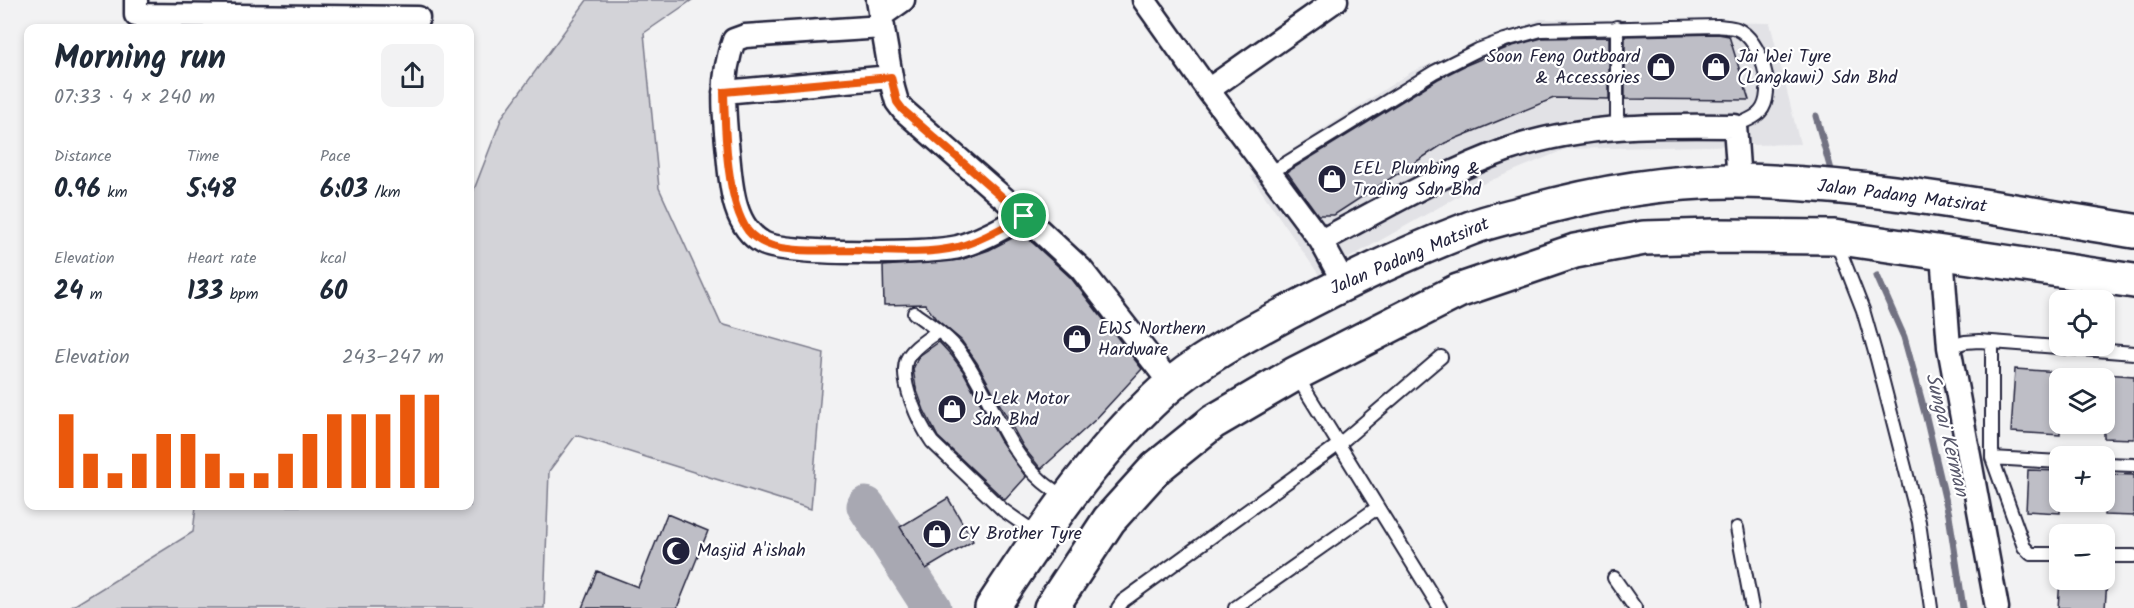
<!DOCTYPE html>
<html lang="en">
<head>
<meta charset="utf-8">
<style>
	:root { --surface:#fff; --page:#f2f2f3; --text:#1f2937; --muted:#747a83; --accent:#ea580c }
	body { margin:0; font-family:Kalam,sans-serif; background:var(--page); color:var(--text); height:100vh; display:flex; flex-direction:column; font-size:22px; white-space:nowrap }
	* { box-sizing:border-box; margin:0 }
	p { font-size:20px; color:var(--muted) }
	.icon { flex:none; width:33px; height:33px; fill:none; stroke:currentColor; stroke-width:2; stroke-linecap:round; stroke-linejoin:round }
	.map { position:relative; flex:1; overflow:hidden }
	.details { position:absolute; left:24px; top:24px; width:450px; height:486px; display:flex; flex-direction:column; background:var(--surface); border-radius:12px; box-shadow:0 3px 9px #0003 }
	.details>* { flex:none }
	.tools { position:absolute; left:2049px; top:290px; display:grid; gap:12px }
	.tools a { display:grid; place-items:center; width:66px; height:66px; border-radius:12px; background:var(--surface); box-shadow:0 3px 9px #0003; font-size:30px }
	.pin { position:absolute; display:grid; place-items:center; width:51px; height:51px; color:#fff; margin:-26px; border:3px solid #fff; border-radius:50%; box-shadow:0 2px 6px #0007 }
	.round { display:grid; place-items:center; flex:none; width:63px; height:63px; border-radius:12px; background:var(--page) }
	.summary { display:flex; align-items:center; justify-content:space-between; height:102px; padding:0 30px }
	h1 { font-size:33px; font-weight:800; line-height:45px }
	.metrics { display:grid; grid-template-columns:repeat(3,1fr); gap:9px; height:102px; padding:6px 30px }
	.metrics div { display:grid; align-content:center }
	.metrics b { font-size:26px; font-weight:800 }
	.metrics small { font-size:16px; font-weight:400 }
	.metrics p { font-size:16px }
	.chart { height:168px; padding:12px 30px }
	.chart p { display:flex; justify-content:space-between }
	.chart svg { width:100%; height:108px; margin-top:6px; stroke:var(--accent); stroke-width:6 }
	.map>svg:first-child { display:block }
	.built { fill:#e2e2e6 }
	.green { fill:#d3d3d8; stroke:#7a7a8a; stroke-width:1.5 }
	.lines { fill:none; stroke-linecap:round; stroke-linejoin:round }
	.stream { stroke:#727282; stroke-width:7 }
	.river { stroke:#a8a8b2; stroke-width:39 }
	.building { fill:#bebec6; stroke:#22223b; stroke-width:1.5 }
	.service-casing { stroke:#22223b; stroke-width:16 }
	.minor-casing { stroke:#22223b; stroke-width:27 }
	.primary-casing { stroke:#22223b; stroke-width:38 }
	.service { stroke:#fff; stroke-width:12 }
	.minor { stroke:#fff; stroke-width:22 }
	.primary { stroke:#fff; stroke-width:33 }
	.route-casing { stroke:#fff; stroke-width:12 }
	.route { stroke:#ea580c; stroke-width:8 }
	.labels { text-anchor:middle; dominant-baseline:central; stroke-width:4.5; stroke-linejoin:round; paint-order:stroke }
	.poi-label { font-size:18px; fill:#22223b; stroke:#fff; text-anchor:start }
	.street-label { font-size:18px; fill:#22223b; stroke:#fff }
	.water-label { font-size:20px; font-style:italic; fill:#58586b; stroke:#fff }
</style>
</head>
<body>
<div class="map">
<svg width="2134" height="608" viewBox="0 0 2134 608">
	<rect width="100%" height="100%" fill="#f2f2f3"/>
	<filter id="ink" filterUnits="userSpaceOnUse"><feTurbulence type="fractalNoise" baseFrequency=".0167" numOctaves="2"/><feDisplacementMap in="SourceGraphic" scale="12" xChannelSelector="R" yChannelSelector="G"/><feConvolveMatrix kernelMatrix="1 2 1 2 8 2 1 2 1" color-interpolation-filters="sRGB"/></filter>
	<g filter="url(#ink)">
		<path class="built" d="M1540,19L1770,23L1800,144L1566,149L1473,188L1319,275L1251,176L1411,72Z"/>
		<path class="green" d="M587,0H692L644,33L659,188L721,324L824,353L811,509L576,435L549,471L544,608H70L193,532L196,506H470V200L502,117Z"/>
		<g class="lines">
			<path class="stream" d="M1816,116L1833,177
				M1877,276L1904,337L1926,417L1949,515L1963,608"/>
			<path class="river" d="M866,506L932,608"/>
		</g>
		<path class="building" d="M1718,34L1729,36L1749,100L1625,99V36Z
			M1609,37V99L1554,98L1445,143L1334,215H1318L1287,172L1438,79L1464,66L1509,47L1542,38Z
			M1022,233L1071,278L1142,369L1095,420L1041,469L1024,448L977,363L961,340L936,319L925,304L884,305L883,266L960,260L989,250Z
			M939,342L952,356L963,371L1000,440L1026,477L1005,500L938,437L924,410L916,388L913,369L919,356Z
			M2015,369L2060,372V435L2011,432Z
			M2104,374L2134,376V439L2104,438Z
			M2028,470L2060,471V513L2026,511Z
			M2104,474L2134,475V516L2104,515Z
			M948,498L973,541L926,569L900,527Z
			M667,514L708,531L677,608H582L597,571L638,587Z
			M2060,579L2107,581L2105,608H2058Z"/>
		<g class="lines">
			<g class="service-casing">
				<path id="service" d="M1617,27V128
					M1270,173L1434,72L1478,50L1505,40L1541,30L1718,26C1724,27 1732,27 1737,29C1761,39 1777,93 1760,112C1754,119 1742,122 1735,126
					M1836,241L1863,310L1877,359L1919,522L1931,608
					M914,313C929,324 948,336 959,351C990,392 1003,448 1043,482C1050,488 1058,493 1066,498
					M938,331C928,339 913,347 907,359C898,380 920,425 932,442L1003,510L1040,536
					M1992,343V458L2024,547L2031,554H2060
					M1949,347L1965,342L1979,341L2134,353
					M1296,375L1440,608
					M1992,458L2060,462
					M2104,464L2134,465
					M1737,528L1752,608
					M2104,556H2134
					M1614,578L1635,608
					M1118,608L1123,601L1338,445L1441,357
					M1235,608L1377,508"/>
			</g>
			<g class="minor-casing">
				<path id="minor" d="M136,0V15L418,18
					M878,0L893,88L897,102L903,110L1024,216L1081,269L1171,384
					M1144,0L1208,90L1321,241
					M882,15L903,0
					M883,27L745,36L734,40C720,77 724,115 728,153C731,183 732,226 763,243C785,255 931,254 958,247C982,240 1002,228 1024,216
					M1208,90L1336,0
					M724,92L891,77
					M1942,254L1949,347L1997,608
					M1344,283L1321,241C1382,209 1444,172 1509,149C1582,124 1659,125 1735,126L1739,181"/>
			</g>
			<g class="primary-casing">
				<path id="primary" d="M992,608C1042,532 1093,455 1161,393C1198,360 1244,336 1287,313C1347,281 1408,252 1471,228C1489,221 1509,217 1527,212C1596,193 1668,180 1740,181C1872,183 2004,210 2134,231
					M1051,608L1109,520L1156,468L1213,422L1295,374L1458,291L1575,251L1644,238L1715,236L1834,237L2134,281"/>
			</g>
			<use href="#service" class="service"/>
			<use href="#minor" class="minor"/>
			<use href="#primary" class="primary"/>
		</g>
	</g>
	<g class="lines" filter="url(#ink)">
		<g class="route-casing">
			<path id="route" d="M891,77L897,102L903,110L1024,216C1002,228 982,240 958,247C924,255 887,251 853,250C832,250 810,252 789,249C774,248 757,242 748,231C726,201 725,129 724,92Z"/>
		</g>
		<use href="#route" class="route"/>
	</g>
	<defs>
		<g id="shop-disc" transform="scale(1.5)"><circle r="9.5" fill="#22223b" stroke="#fff"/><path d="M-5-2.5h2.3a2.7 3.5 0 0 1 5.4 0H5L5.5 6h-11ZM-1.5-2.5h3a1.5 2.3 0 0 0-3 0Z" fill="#fff"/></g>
		<g id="mosque-disc" transform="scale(1.5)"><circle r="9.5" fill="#22223b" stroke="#fff"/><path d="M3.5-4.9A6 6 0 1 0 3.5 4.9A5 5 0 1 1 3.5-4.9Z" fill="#fff"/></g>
	</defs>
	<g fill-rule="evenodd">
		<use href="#shop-disc" x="1661" y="67"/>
		<use href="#shop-disc" x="1716" y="67"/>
		<use href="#shop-disc" x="1332" y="179"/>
		<use href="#shop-disc" x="1077" y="339"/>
		<use href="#shop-disc" x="952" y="409"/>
		<use href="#shop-disc" x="937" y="534"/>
		<use href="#mosque-disc" x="676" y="551"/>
	</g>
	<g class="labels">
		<g class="poi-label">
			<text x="1640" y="57" text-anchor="end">Soon Feng Outboard<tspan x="1640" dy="21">&amp; Accessories</tspan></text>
			<text x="1737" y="57">Jai Wei Tyre<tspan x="1737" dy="21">(Langkawi) Sdn Bhd</tspan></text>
			<text x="1353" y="169">EEL Plumbing &amp;<tspan x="1353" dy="21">Trading Sdn Bhd</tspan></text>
			<text x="1098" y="329">EWS Northern<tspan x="1098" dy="21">Hardware</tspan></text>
			<text x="973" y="399">U-Lek Motor<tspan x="973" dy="21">Sdn Bhd</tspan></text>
			<text x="958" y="534">CY Brother Tyre</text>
			<text x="697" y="551">Masjid A'ishah</text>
		</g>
		<g class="street-label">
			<text transform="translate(1902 197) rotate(7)">Jalan Padang Matsirat</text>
			<text transform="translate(1410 257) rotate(-23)">Jalan Padang Matsirat</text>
		</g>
		<g class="water-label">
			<text transform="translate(1946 435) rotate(76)">Sungai Kerman</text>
		</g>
	</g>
</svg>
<div class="tools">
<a><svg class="icon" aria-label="locate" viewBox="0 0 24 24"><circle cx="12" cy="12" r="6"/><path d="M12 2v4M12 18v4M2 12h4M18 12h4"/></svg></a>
<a><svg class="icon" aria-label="layers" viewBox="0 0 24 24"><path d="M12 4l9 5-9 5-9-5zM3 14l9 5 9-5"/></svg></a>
<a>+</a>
<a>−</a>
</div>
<div class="pin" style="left:1024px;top:216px;background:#1e9e55"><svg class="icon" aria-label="arrive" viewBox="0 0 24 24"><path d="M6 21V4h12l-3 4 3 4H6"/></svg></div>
<section class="details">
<div class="summary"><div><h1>Morning run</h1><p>07:33 · 4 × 240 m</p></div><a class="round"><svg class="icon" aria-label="share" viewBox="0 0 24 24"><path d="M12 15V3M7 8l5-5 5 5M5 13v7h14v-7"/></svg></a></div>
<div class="metrics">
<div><p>Distance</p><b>0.96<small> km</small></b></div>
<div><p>Time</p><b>5:48</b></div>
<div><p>Pace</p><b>6:03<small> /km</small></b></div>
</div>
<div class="metrics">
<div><p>Elevation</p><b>24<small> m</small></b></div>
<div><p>Heart rate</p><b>133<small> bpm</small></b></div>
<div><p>kcal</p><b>60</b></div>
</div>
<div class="chart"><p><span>Elevation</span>243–247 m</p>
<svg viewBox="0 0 160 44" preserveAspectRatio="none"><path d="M5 44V14M15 44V30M25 44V38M35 44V30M45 44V22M55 44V22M65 44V30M75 44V38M85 44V38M95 44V30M105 44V22M115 44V14M125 44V14M135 44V14M145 44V6M155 44V6"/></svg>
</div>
</section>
</div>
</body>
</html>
